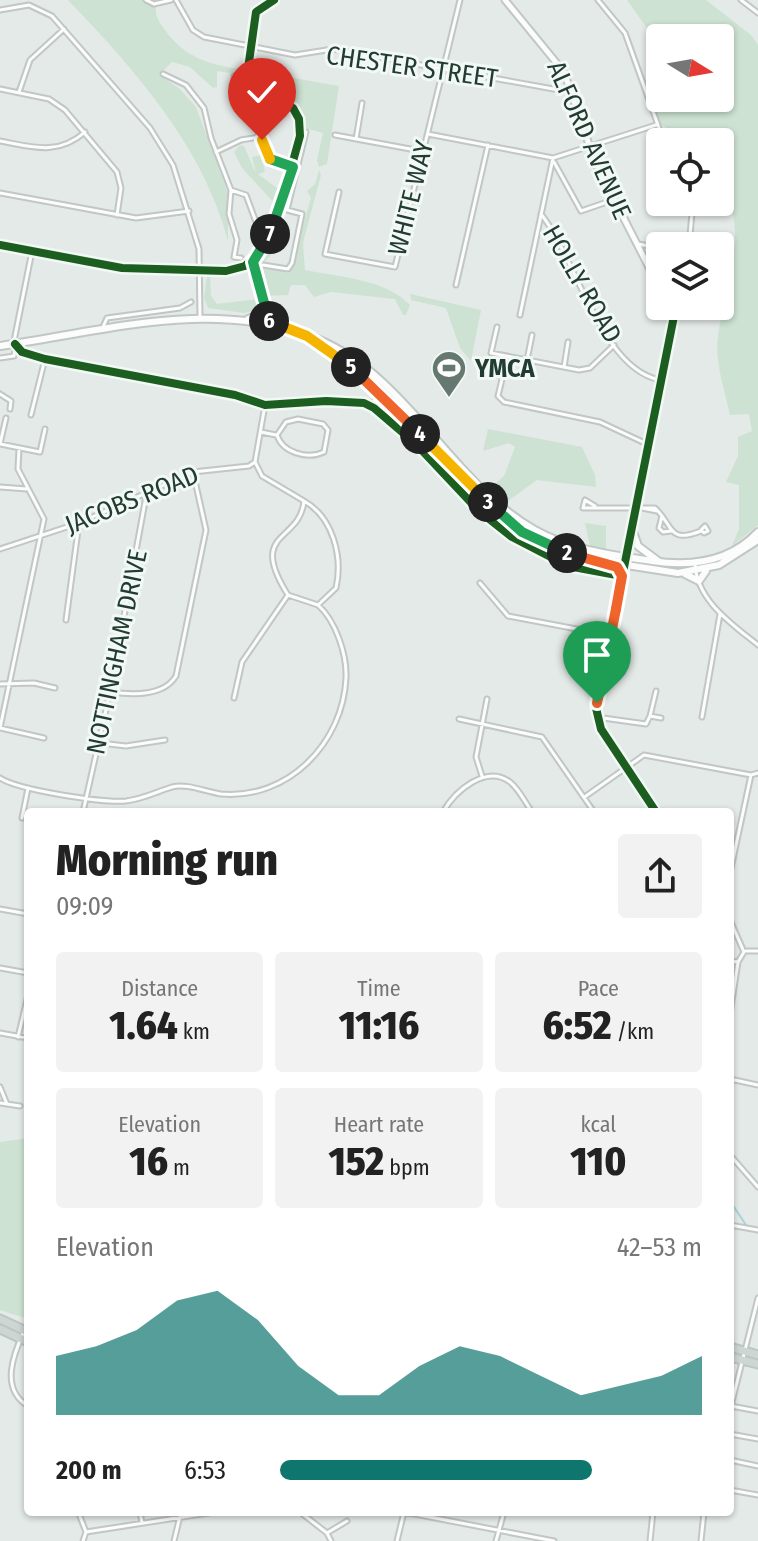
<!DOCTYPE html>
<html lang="en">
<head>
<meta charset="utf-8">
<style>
	:root { --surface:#fff; --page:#f2f2f2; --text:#222; --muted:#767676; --accent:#0f766e }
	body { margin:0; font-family:"Fira Sans Condensed",sans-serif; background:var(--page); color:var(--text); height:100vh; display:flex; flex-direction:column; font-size:30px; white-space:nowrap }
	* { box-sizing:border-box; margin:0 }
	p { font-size:26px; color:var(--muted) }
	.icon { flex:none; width:44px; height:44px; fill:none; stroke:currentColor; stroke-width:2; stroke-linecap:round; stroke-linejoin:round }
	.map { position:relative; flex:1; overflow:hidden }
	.side { position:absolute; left:24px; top:808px; width:710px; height:708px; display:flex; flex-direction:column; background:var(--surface); border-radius:8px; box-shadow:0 2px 6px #0004 }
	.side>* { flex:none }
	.needle { width:52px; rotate:101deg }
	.buttons { position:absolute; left:646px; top:24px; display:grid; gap:16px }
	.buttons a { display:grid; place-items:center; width:88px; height:88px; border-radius:8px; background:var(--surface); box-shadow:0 2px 6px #0004; font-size:40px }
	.pin { position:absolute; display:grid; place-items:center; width:68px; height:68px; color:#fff; margin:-82px -34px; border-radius:50% 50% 50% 0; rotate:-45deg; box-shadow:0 0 8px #0007 }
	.pin .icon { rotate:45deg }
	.km { position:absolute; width:40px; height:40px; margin:-20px; border-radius:50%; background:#222; color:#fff; font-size:22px; line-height:40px; text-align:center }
	.round { display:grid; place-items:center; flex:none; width:84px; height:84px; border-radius:8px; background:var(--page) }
	.summary { display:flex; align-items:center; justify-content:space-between; height:136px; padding:0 32px }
	h1 { font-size:44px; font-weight:800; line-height:60px }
	.metrics { display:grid; grid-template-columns:repeat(3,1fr); gap:12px; height:136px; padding:8px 32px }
	.metrics div { display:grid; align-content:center; border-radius:8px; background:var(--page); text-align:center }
	.metrics b { font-size:40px; font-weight:800 }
	.metrics small { font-size:22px; font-weight:400 }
	.metrics p { font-size:22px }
	.chart { height:224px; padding:16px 32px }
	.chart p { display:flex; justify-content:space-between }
	.chart svg { width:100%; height:144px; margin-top:8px; fill:var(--accent); opacity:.7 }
	ul { padding:0 32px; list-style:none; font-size:26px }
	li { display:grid; grid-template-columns:128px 96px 1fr; align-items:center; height:60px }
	li i { height:20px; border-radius:10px; background:var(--accent) }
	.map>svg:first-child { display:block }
	.green { fill:#cde2d2 }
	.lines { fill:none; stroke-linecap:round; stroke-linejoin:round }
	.stream { stroke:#a6d5d6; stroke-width:2 }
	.minor-casing { stroke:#c1c7c4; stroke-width:7 }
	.tertiary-casing { stroke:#c1c7c4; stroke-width:9 }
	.secondary-casing { stroke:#c0c7c4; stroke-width:10 }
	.primary-casing { stroke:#bdc6c2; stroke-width:11 }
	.minor { stroke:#fbfcfb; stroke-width:3 }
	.tertiary { stroke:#fbfcfb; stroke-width:5 }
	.secondary { stroke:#fbfcfb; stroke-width:6 }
	.primary { stroke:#ced6d3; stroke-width:7 }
	.cycleway-casing { stroke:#f2f8f5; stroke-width:13 }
	.cycleway { stroke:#1b5e20; stroke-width:8 }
	.split-1-casing { stroke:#fff; stroke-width:16 }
	.split-2-casing { stroke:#fff; stroke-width:16 }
	.split-3-casing { stroke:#fff; stroke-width:16 }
	.split-4-casing { stroke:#fff; stroke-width:16 }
	.split-5-casing { stroke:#fff; stroke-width:16 }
	.split-6-casing { stroke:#fff; stroke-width:16 }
	.split-7-casing { stroke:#fff; stroke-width:16 }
	.split-8-casing { stroke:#fff; stroke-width:16 }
	.split-9-casing { stroke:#fff; stroke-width:16 }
	.split-1 { stroke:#f0652b; stroke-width:10 }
	.split-2 { stroke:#f0652b; stroke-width:10 }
	.split-3 { stroke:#22a559; stroke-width:10 }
	.split-4 { stroke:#f5b400; stroke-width:10 }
	.split-5 { stroke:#f0652b; stroke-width:10 }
	.split-6 { stroke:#f5b400; stroke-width:10 }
	.split-7 { stroke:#22a559; stroke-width:10 }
	.split-8 { stroke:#22a559; stroke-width:10 }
	.split-9 { stroke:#f5b400; stroke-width:10 }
	.labels { text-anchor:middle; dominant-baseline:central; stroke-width:6; stroke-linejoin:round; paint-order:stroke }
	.street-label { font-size:26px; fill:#223c32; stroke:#f2f8f5 }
	.poi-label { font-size:26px; font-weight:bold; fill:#223c32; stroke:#f2f8f5; text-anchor:start }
</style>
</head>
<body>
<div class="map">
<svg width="758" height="1541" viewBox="0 0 758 1541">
	<rect width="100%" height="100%" fill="#e4eae7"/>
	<path class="green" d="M68,0H143L156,7C155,17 159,21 165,30C186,59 209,64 243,70V75L217,71V87L213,88L190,67L172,62L159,75L180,89L196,107L228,193V241C203,146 135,70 68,0Z
		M627,0H706L751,35L758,45V525L732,546L739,529V485L726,482L738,456V437L752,431L749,414L730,415C725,392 714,359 718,336C723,301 736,268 735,232C734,200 720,175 720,142H705L696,127L688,134L676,136L661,124L655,109L673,103V98H720V38H660V58L647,28Z
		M249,70L339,86L327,164L319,167L317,160L323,133L305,128C298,99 279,98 253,88Z
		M240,145L244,146L256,174L252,157L261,155L265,172L258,174L277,188L284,183L277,206L242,168L234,152Z
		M319,170L321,175L303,243L305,270C338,277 386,279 410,305L406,315H403L395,299L331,292L314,297L305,285H291L288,295L266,296L257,264L276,233L271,255L261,266L289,273L311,198L307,191L315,184Z
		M210,275L211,296L217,304L259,299L261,309L244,313L208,308L204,298L207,276Z
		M410,294L481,310L471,361L460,348L446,308L411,300Z
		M488,429L582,447L595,475L596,487L537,480L504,504L498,498L495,484L504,476L515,447L509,443L483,451Z
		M585,523L606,526V550L590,546Z
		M28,1138V1319L0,1310V1142Z"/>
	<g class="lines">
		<path class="stream" d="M730,1201L748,1228"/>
		<g class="minor-casing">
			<path id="minor" d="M146,0L154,4L171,0
				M176,0L193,30L204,37L295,55L333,49L570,92
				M598,0L625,33L664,142
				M741,0L758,13
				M0,10L29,5L52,16L150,128L173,165L199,249L200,317
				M163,74L186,85L204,108L211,138L231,190L229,214L237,240L234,257L241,258
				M234,76L261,138
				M0,89L49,99L65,110L117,172L121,188L117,215
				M19,92L30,60L64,29
				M428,134L553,158L656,125
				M335,135L421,151
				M356,139L362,103
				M0,141C32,147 58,156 85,132
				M216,152L241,140L259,137L272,160L293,167
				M554,162L581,211L613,200
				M279,163L293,167
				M231,190L246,195L256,222L264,219
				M339,192L325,254L395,267L460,0
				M0,193L136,218L189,211
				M287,210L306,132
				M541,214C576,258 601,369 660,380
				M638,244L660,248
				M0,245L122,268L226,271L245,266L263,249L280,208L300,136L299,119L293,108L257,94L246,83L256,12L274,0
				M673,246L691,234
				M689,246L693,202
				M253,262C259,279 261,311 270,323
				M263,265L288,269L292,263L302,214L280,208
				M456,285L488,145
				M520,315L553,158
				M247,318L264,311
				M103,327L107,318L180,308L191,302
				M497,327L491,353L579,370L590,368L614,345
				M14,341L32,251
				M15,344L22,352L45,359L235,395L265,405L326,401L364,403L374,408L416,444L478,510L512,537L568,566L620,576
				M0,358L14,356L15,349
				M527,360L532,335
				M564,367L568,342
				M503,375L498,396L504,402L600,422L647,444
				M0,394L11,401L10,409
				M367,403L387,399
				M31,415L45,359
				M298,419L323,424L328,430L324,452C307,460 282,452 277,435L286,422Z
				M261,432L276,435
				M0,444L40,452L45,429
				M0,444L6,418
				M255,462L262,476L304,501C300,543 247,530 288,595L318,605L336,588C343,557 333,517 304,501
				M0,487L27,489
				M595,506L585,500L583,508H655C674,526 668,544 701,531
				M642,508L657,511
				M662,516L659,528L663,532L671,531
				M705,526L708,531L704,533L701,530Z
				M0,549L79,523L193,472L249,466L255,462L265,405
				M695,563C696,600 732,624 758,645
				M625,565L596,717L656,812
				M480,583L508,616L603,634V641L609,642
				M66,620L79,523
				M0,684L34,683L55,688
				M111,692C132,695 164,696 176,676L206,530L193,472
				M234,698L242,662L288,595
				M650,716L656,691
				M650,716L661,718
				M596,717L646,724L650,716
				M702,717L720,614
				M459,719L542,737L594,812
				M0,728L44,519L18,469L19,448
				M0,728L44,738
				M100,743L126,746L165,740
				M482,776L476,757L487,699
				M0,778C18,790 102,803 126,801C143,799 156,792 172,787C187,783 206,792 221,794C288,800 343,743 346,678C347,655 336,621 318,605
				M586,796L644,755L751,775L758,773
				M83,812L110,692L147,491
				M443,812C455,791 486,764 510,782C519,789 525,802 532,812
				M22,818L28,788
				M730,873L751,775
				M0,909L28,914
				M730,920L744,952
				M746,951H758
				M730,961L738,962
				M0,968L28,973
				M730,1014L738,962L744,952
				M0,1033L28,1038
				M18,1037L28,995
				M730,1079L758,1085
				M0,1087L7,1104
				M0,1103L20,1106
				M730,1155L758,1187
				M730,1225L758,1230
				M24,1331C13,1355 0,1389 28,1406
				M731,1406L758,1411
				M730,1410L758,1298
				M730,1434L758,1439
				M730,1460L758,1466
				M730,1490L758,1495
				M140,1512L142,1523
				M300,1512L327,1533L331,1541
				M404,1512L554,1541
				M79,1514L86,1532
				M86,1532L215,1512
				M327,1533L347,1521
				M83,1541L86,1532
				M174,1541L181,1512
				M397,1541L404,1512
				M496,1541L504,1512
				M650,1541L653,1512
				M701,1541L704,1512"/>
		</g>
		<g class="tertiary-casing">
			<path id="tertiary" d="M505,0L564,72L595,162L660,289
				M626,557L675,311L669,306"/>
		</g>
		<g class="secondary-casing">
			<path id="secondary" d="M309,338L372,385L506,519L554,548L588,559L678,573L719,565L758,540
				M0,346C106,331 214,297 317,339C408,376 451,483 535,530C571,550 611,555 652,561C691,567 730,562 758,532
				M632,529L638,546L658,561
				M612,564L622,576
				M685,574L699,581L706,571"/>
		</g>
		<g class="primary-casing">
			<path id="primary" d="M0,1319L28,1332
				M0,1329L28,1342
				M730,1347L758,1355
				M730,1357L758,1364"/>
		</g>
		<use href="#minor" class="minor"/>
		<use href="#tertiary" class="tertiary"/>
		<use href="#secondary" class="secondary"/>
		<use href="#primary" class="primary"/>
		<g class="cycleway-casing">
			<path id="cycleway" d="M0,245L122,268L226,271L245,266L263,249L280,208L300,136L299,119L293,108L257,94L246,83L256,12L274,0
				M15,344L22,352L45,359L235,395L265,405L326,401L364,403L374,408L416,444L478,510L512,537L568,566L622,576
				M656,812L601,729L596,708L676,306"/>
		</g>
		<use href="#cycleway" class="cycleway"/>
	</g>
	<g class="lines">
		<g class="split-1-casing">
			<path id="split-1" d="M597,703L616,609"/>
		</g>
		<g class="split-2-casing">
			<path id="split-2" d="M567,553L617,567L622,576L616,609"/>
		</g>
		<g class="split-3-casing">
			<path id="split-3" d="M488,502L522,532L567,553"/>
		</g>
		<g class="split-4-casing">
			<path id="split-4" d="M420,434L488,502"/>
		</g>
		<g class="split-5-casing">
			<path id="split-5" d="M351,367L420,434"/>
		</g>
		<g class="split-6-casing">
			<path id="split-6" d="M269,321L307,336L351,367"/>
		</g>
		<g class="split-7-casing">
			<path id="split-7" d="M269,321L253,262L270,234"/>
		</g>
		<g class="split-8-casing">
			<path id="split-8" d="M270,234L293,167L270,159"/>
		</g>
		<g class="split-9-casing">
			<path id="split-9" d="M262,140L270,159"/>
		</g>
		<use href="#split-1" class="split-1"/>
		<use href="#split-2" class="split-2"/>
		<use href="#split-3" class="split-3"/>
		<use href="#split-4" class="split-4"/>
		<use href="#split-5" class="split-5"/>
		<use href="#split-6" class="split-6"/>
		<use href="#split-7" class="split-7"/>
		<use href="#split-8" class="split-8"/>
		<use href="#split-9" class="split-9"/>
	</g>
	<defs>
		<g id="stadium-pin" transform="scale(1.8)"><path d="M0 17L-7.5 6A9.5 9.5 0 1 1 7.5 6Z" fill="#667971" stroke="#f2f8f5"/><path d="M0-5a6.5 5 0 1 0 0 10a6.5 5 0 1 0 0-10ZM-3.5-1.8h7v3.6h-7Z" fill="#fff"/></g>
	</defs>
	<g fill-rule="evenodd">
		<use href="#stadium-pin" x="449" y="368"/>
	</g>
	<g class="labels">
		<g class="street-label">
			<text transform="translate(412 67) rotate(8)">CHESTER STREET</text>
			<text transform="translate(589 140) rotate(66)">ALFORD AVENUE</text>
			<text transform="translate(411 198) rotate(-76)">WHITE WAY</text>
			<text transform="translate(582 284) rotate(60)">HOLLY ROAD</text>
			<text transform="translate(132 500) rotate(-22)">JACOBS ROAD</text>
			<text transform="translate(117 652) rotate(-78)">NOTTINGHAM DRIVE</text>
		</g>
		<g class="poi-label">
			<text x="475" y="368">YMCA</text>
		</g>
	</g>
</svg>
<div class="buttons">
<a><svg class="needle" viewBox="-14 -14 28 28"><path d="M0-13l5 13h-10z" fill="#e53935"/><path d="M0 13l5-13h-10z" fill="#767676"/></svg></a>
<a><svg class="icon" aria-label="locate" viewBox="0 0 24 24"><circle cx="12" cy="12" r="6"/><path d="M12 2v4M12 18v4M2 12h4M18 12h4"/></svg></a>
<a><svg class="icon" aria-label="layers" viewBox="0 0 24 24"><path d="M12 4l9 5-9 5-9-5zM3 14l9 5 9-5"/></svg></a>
</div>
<div class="pin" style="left:597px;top:703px;background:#1e9e55"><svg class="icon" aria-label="arrive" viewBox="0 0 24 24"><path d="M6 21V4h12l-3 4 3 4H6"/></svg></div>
<div class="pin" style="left:262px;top:140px;background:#d93025"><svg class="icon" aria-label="check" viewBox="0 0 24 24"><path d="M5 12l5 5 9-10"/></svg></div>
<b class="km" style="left:567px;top:553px">2</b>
<b class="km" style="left:488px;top:502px">3</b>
<b class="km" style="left:420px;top:434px">4</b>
<b class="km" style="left:351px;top:367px">5</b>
<b class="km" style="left:269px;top:321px">6</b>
<b class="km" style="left:270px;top:234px">7</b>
<section class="side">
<div class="summary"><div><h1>Morning run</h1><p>09:09</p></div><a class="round"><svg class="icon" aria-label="share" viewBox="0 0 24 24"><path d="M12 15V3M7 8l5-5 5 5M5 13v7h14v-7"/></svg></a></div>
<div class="metrics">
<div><p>Distance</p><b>1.64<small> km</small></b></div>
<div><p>Time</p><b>11:16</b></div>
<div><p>Pace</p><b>6:52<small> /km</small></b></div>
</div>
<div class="metrics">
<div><p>Elevation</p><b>16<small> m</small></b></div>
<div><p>Heart rate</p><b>152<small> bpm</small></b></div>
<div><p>kcal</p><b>110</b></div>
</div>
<div class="chart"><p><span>Elevation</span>42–53 m</p>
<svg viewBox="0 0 160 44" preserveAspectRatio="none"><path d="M0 44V26L10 23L20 18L30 9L40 6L50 15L60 29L70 38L80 38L90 29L100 23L110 26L120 32L130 38L140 35L150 32L160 26V44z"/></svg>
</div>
<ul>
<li><b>200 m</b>6:53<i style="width:74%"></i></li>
</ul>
</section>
</div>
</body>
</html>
